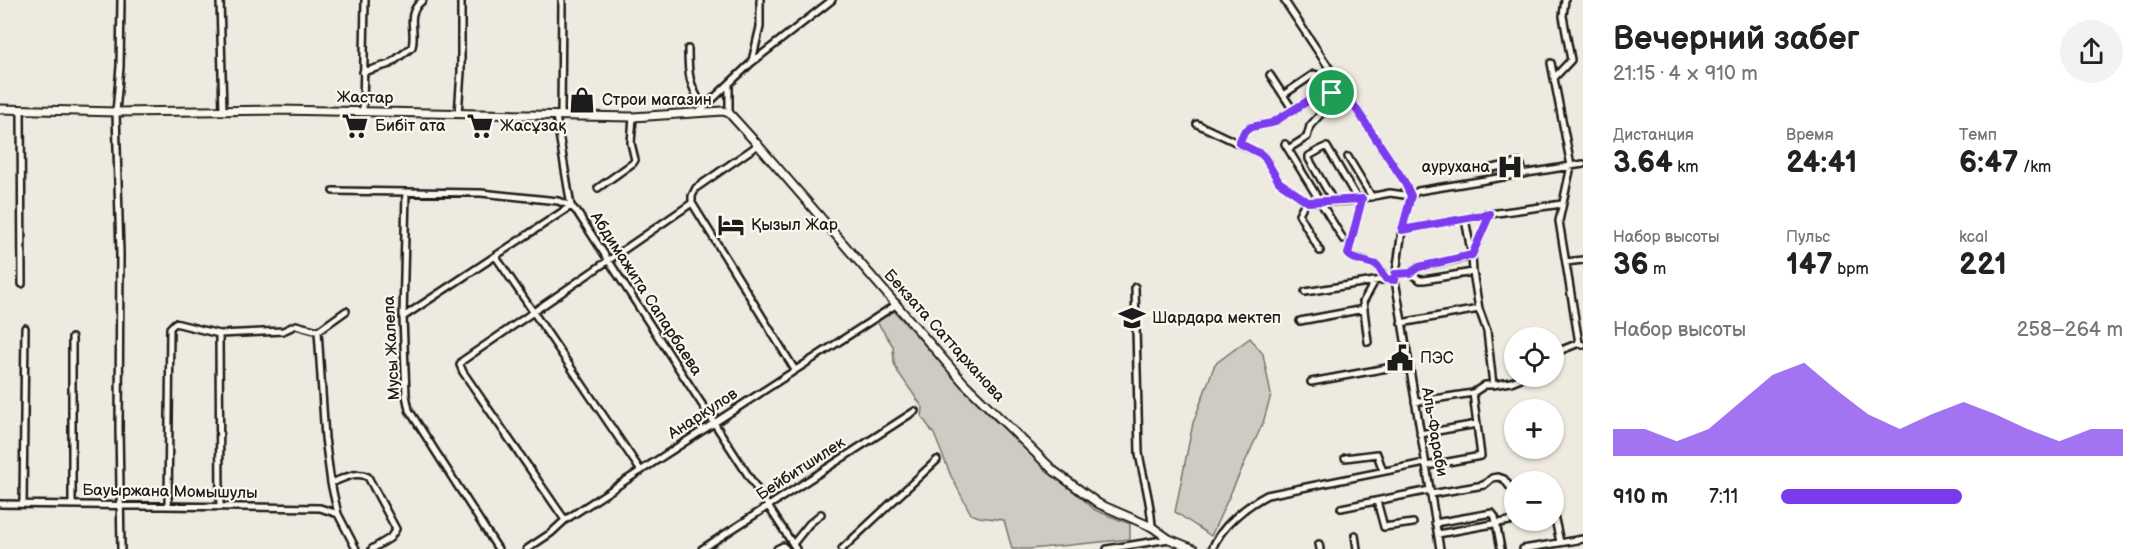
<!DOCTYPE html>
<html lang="ru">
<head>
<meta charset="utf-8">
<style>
	:root { --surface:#fff; --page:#f2f2f2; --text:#222; --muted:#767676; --accent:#7c3aed }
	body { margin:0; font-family:"Balsamiq Sans",sans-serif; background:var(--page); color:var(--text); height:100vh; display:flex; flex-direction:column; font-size:22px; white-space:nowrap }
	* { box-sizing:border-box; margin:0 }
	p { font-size:20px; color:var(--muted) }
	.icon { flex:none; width:33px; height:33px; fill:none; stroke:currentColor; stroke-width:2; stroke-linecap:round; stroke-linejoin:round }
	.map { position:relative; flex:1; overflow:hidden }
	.side { display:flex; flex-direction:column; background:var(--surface); width:570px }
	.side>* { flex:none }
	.controls { position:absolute; left:1504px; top:327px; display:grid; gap:12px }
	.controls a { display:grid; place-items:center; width:60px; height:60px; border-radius:50%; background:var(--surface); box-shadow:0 2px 4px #0004; font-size:30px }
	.pin { position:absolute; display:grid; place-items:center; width:51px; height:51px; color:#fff; margin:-26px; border:3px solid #fff; border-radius:50%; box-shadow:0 2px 6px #0007 }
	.round { display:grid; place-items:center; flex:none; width:63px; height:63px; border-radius:32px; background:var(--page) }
	.overview { display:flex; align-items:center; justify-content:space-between; height:102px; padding:0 30px }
	h1 { font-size:33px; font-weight:600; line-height:45px }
	.stats { display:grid; grid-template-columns:repeat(3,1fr); gap:9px; height:102px; padding:6px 30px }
	.stats div { display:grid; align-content:center }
	.stats b { font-size:30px; font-weight:600 }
	.stats small { font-size:16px; font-weight:400 }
	.stats p { font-size:16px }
	.chart { height:168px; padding:12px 30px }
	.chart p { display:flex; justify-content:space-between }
	.chart svg { width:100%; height:108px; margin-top:6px; fill:var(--accent); opacity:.7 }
	ul { padding:0 30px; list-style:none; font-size:20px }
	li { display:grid; grid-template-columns:96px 72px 1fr; align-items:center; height:45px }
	li i { height:15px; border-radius:8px; background:var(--accent) }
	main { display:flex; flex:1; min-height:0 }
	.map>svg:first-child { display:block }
	.green { fill:#ceccc2; stroke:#75746f; stroke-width:1.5 }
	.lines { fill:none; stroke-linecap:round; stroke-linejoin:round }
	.street-casing { stroke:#1c1c1c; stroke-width:10 }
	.secondary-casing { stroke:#1c1c1c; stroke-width:11 }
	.street { stroke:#fbf7ec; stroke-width:5 }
	.secondary { stroke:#fbf7ec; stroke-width:7 }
	.route-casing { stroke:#fff; stroke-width:12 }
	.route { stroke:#7c3aed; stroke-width:8 }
	.labels { text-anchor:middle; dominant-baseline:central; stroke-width:4.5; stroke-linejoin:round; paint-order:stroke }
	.street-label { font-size:16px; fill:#1c1c1c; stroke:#fbf7ec }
	.poi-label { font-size:16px; fill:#1c1c1c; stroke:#fbf7ec; text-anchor:start }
</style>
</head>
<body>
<main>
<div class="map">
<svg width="1583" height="549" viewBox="0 0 1583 549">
	<rect width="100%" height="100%" fill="#eeeadf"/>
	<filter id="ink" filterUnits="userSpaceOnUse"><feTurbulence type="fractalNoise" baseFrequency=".0167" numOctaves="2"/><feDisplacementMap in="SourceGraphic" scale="12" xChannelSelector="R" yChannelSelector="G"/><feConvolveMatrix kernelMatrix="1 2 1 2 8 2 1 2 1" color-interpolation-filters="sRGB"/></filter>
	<g filter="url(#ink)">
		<path class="green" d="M893,310L991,417L1095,510L1130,524V539L1030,549H1012L1004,520L979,517L971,514L951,476L934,434L922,417L923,408L898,372L894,363L893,346L877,322Z
			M1250,338L1263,354L1271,395L1263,423L1211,536L1175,512L1193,423L1215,364Z"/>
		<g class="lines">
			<g class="street-casing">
				<path id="street" d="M121,0L120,67L116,112L120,254L119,428L121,549
					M220,0L223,111
					M1284,0L1404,181L1411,196L1402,230L1395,280L1440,549
					M688,49C688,75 689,85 704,108
					M752,61L760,27V0
					M1551,63L1571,166L1559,221L1579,343L1583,345
					M363,72L390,64L412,47C417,28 404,15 423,0
					M1270,75L1293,110
					M1554,78L1571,60L1563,16L1565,0
					M1283,95L1314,74L1322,77L1329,88
					M21,110L22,284
					M363,112L365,0
					M699,112L751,63L832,0
					M729,113V86
					M458,114L461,72V0
					M556,116L571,206
					M561,116L562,0
					M1197,124L1261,154L1265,158L1279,182L1308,202
					M1239,143L1244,132L1251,127L1272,123L1329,88L1332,93L1342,86
					M1285,144L1343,239
					M1288,149L1307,137L1310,126L1333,100L1332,93
					M1348,157L1372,197
					M1492,168L1519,163L1521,165L1523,174
					M598,188L633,163L635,160L631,143L633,117
					M333,191L481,193L558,201L571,206L577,212L796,549
					M406,192L403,317L406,395L409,410L498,549
					M1411,196L1418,191L1583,164
					M1362,199L1348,254L1352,258L1377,265L1386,279
					M1334,202L1309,159V156L1325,147H1327L1358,200
					M692,203L795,370
					M1402,230L1490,214L1562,204
					M1320,251L1299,214L1303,206L1308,202L1348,201L1390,193L1411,196
					M496,257L641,471
					M1566,262L1583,260
					M1410,273L1420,280H1424L1473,272
					M1395,274L1410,273L1419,267L1472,256L1465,219
					M1135,287L1139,453C1143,478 1151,501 1152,527
					M1305,292L1387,279
					M403,317L571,206
					M1300,321L1364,309
					M1401,323L1479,309
					M318,331L325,438L331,483L338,514L356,549
					M318,331L346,311
					M219,334L220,506
					M1368,342L1363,302L1375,281
					M1554,353L1579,343
					M1311,382L1409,364
					M1493,385L1511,382L1526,376
					M1415,402L1473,393L1485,385H1493L1487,331L1479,309L1473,272L1472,256L1490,214
					M1420,434L1477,424
					M1345,458L1377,454L1383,471
					M1426,466L1481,456L1473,393
					M331,483C343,479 356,470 368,477L396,529L390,538L372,549
					M1431,494L1484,485L1492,478L1498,477L1504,479L1515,494
					M1377,501L1384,527L1413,523
					M0,504L320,508L338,514
					M23,504L25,328
					M72,505V338
					M168,506L170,328L175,323L219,334L283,331L296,325L318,331
					M1341,508L1430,490
					M1554,515L1560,542
					M565,520L463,372L460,365L462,361L692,203V196L696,188L758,145
					M1435,523L1492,513L1495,517L1501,549
					M1438,534L1515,520
					M1355,535L1357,549
					M793,544L809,524L821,514
					M1319,544L1320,549
					M527,549L551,533L565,520L897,304
					M702,549L915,411
					M777,549L783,546L786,549
					M842,549L937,460
					M1107,549L1169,539
					M1212,549C1221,526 1246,506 1267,495L1425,463
					M1523,549L1583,539"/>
			</g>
			<g class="secondary-casing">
				<path id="secondary" d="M0,109L116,112L279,110L633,117L723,111L729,113L758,145L964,383L1054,471L1099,504L1152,527L1169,539L1194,549"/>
			</g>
			<use href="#street" class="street"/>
			<use href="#secondary" class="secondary"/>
		</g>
	</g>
	<g class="lines" filter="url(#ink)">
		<g class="route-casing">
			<path id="route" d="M1341,86L1404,181L1411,196L1402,230L1490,214L1472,255L1419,267L1410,273L1395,274V280L1386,279L1377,265L1352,258L1348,254L1362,199L1308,202L1279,182L1265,158L1261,154L1239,143L1244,132L1251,127L1272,123L1329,88L1332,93Z"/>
		</g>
		<use href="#route" class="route"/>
	</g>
	<defs>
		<g id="shop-bare" transform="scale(2.07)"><path d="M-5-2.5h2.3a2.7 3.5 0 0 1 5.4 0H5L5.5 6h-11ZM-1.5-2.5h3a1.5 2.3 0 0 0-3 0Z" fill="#1c1c1c" stroke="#fbf7ec" stroke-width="2.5" paint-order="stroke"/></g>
		<g id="supermarket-bare" transform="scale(2.07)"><path d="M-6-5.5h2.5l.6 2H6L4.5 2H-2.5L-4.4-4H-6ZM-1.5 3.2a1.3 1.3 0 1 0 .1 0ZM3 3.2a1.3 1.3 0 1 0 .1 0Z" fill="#1c1c1c" stroke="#fbf7ec" stroke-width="2.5" paint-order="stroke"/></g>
		<g id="hospital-bare" transform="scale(2.07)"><path d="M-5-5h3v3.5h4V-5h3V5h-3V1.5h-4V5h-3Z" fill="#1c1c1c" stroke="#fbf7ec" stroke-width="2.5" paint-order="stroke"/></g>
		<g id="hotel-bare" transform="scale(2.07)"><path d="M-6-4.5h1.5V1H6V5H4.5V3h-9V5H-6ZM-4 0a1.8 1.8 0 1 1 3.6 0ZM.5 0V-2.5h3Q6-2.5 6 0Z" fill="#1c1c1c" stroke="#fbf7ec" stroke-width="2.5" paint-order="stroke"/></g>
		<g id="school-bare" transform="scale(2.07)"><path d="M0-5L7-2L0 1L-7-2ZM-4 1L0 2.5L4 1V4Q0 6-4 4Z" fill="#1c1c1c" stroke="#fbf7ec" stroke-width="2.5" paint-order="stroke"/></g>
		<g id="civic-bare" transform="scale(2.07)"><path d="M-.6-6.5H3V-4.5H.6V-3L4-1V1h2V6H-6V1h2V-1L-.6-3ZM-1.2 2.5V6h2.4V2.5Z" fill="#1c1c1c" stroke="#fbf7ec" stroke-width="2.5" paint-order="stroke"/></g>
	</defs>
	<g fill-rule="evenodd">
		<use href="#shop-bare" x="582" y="100"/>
		<use href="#supermarket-bare" x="355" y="126"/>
		<use href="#supermarket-bare" x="480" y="126"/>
		<use href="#hospital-bare" x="1510" y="167"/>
		<use href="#hotel-bare" x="731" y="225"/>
		<use href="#school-bare" x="1132" y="318"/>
		<use href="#civic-bare" x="1400" y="358"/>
	</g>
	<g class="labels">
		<g class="street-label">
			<text transform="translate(365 98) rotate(1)">Жастар</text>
			<text transform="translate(646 294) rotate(57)">Абдимажита Сапарбаева</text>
			<text transform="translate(944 336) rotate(48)">Бекзата Саттарханова</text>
			<text transform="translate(392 348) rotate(-93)">Мусы Жалела</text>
			<text transform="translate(703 414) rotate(-33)">Анаркулов</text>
			<text transform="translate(1434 432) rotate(80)">Аль-Фараби</text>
			<text transform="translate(801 469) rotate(-33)">Бейбитшилек</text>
			<text transform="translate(170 492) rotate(1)">Бауыржана Момышулы</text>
		</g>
		<g class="poi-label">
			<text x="602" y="100">Строи магазин</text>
			<text x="375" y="126">Бибіт ата</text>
			<text x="500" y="126">Жасұзақ</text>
			<text x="1490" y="167" text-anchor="end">аурухана</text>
			<text x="751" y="225">Қызыл Жар</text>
			<text x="1152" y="318">Шардара мектеп</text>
			<text x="1420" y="358">ПЭС</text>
		</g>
	</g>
</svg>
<div class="controls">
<a><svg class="icon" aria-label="locate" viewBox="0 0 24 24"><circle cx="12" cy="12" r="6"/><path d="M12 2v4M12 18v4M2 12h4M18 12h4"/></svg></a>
<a>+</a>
<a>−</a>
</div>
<div class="pin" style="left:1332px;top:93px;background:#1e9e55"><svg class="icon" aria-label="arrive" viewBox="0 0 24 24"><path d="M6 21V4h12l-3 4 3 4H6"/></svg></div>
</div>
<section class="side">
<div class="overview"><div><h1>Вечерний забег</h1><p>21:15 · 4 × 910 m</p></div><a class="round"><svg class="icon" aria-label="share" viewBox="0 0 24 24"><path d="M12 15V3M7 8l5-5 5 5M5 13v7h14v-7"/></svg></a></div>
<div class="stats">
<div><p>Дистанция</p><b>3.64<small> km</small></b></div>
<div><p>Время</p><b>24:41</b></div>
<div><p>Темп</p><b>6:47<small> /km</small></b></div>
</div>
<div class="stats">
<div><p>Набор высоты</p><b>36<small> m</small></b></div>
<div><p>Пульс</p><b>147<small> bpm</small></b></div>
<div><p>kcal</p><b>221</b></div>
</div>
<div class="chart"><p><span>Набор высоты</span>258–264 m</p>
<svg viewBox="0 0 160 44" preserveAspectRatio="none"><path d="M0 44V33L10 33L20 38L30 33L40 22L50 11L60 6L70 17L80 27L90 33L100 27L110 22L120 27L130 33L140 38L150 33L160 33V44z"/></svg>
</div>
<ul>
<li><b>910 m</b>7:11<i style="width:53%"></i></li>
</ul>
</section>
</main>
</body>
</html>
